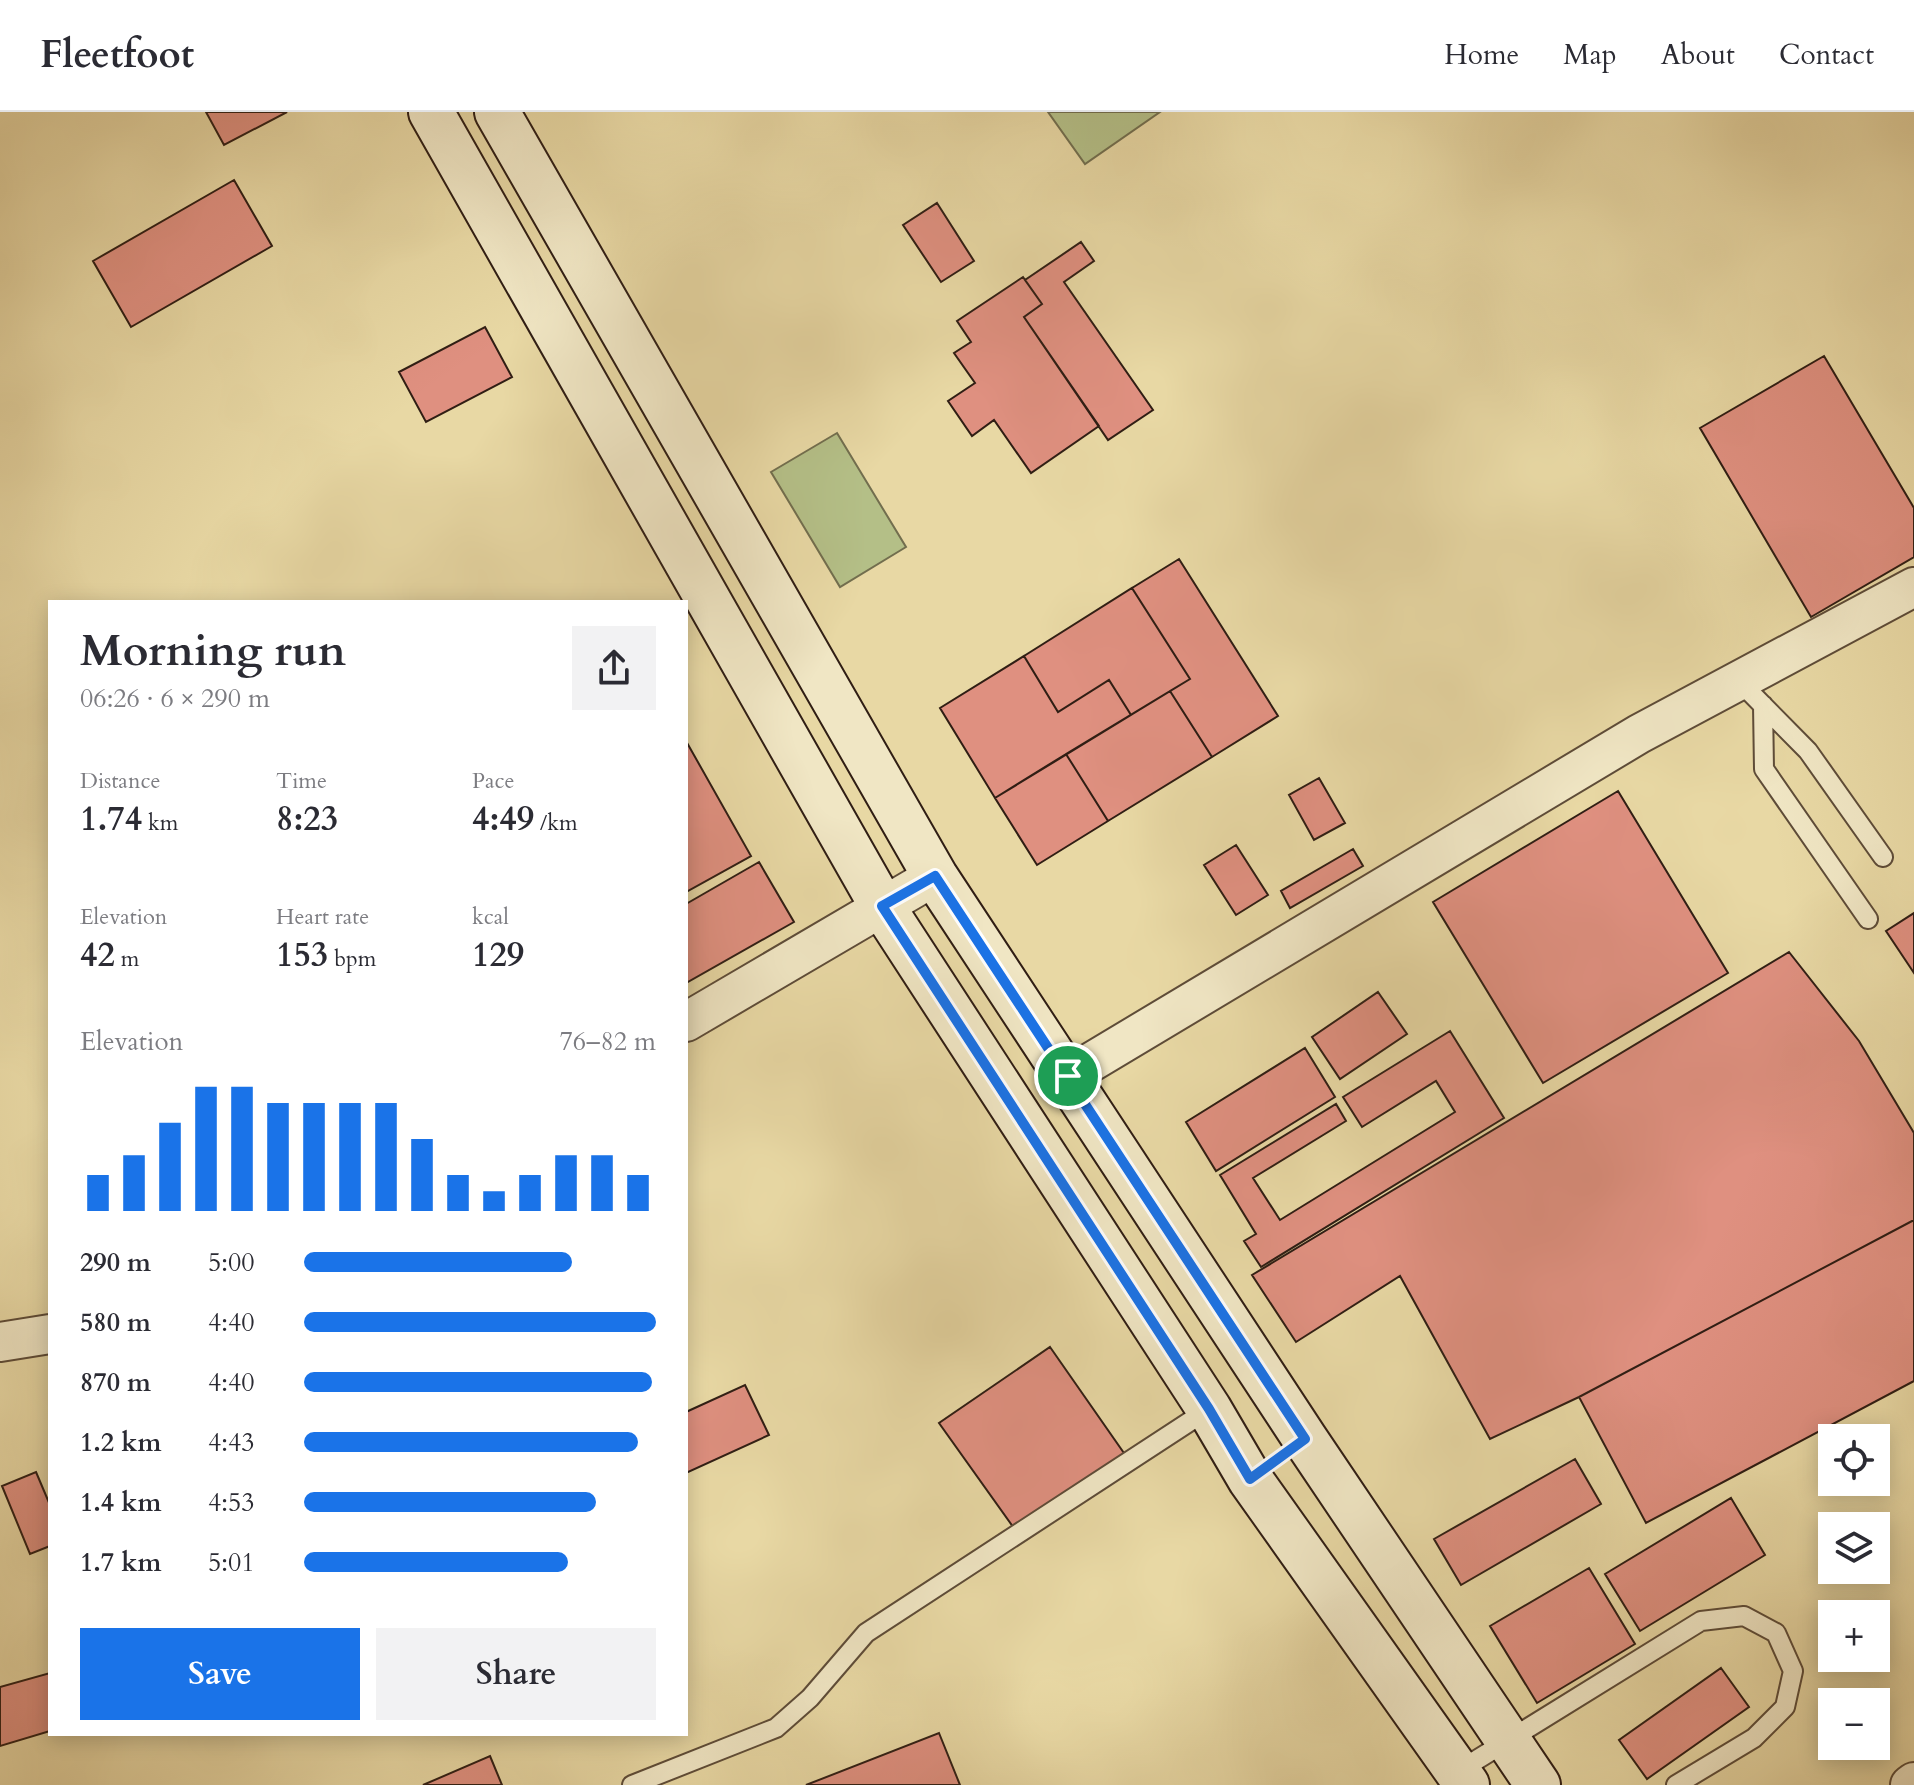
<!DOCTYPE html>
<html lang="en">
<head>
<meta charset="utf-8">
<style>
	:root { --surface:#fff; --page:#f2f2f3; --text:#2b2b33; --muted:#7c7c81; --line:#e1e1e2; --accent:#1a73e8 }
	body { margin:0; font-family:Cardo,serif; background:var(--page); color:var(--text); height:100vh; display:flex; flex-direction:column; font-size:30px; white-space:nowrap }
	* { box-sizing:border-box; margin:0 }
	p { font-size:26px; color:var(--muted) }
	.icon { flex:none; width:44px; height:44px; fill:none; stroke:currentColor; stroke-width:2; stroke-linecap:round; stroke-linejoin:round }
	.map { position:relative; flex:1; overflow:hidden }
	.sheet { position:absolute; left:48px; top:488px; width:640px; height:1136px; display:flex; flex-direction:column; background:var(--surface); border-radius:0px; box-shadow:0 4px 20px #0003 }
	.sheet>* { flex:none }
	.fabs { position:absolute; left:1818px; top:1312px; display:grid; gap:16px }
	.fabs a { display:grid; place-items:center; width:72px; height:72px; border-radius:0px; background:var(--surface); box-shadow:0 4px 20px #0003; font-size:40px }
	.pin { position:absolute; display:grid; place-items:center; width:68px; height:68px; color:#fff; margin:-34px; border:4px solid #fff; border-radius:50%; box-shadow:0 2px 8px #0007 }
	.round { display:grid; place-items:center; flex:none; width:84px; height:84px; border-radius:0px; background:var(--page) }
	.overview { display:flex; align-items:center; justify-content:space-between; height:136px; padding:0 32px }
	h1 { font-size:44px; font-weight:700; line-height:60px }
	.metrics { display:grid; grid-template-columns:repeat(3,1fr); gap:12px; height:136px; padding:8px 32px }
	.metrics div { display:grid; align-content:center }
	.metrics b { font-size:34px; font-weight:700 }
	.metrics small { font-size:22px; font-weight:400 }
	.metrics p { font-size:22px }
	.chart { height:224px; padding:16px 32px }
	.chart p { display:flex; justify-content:space-between }
	.chart svg { width:100%; height:144px; margin-top:8px; stroke:var(--accent); stroke-width:6 }
	.action { display:flex; gap:16px; margin-top:auto; padding:16px 32px }
	.action a { flex:1; height:92px; border-radius:0px; background:var(--accent); color:#fff; font-size:32px; font-weight:700; line-height:92px; text-align:center }
	.action a+a { background:var(--page); color:var(--text) }
	ul { padding:0 32px; list-style:none; font-size:26px }
	li { display:grid; grid-template-columns:128px 96px 1fr; align-items:center; height:60px }
	li i { height:20px; border-radius:10px; background:var(--accent) }
	header { display:flex; align-items:center; gap:48px; box-sizing:border-box; height:112px; padding:0 40px; background:var(--surface); border-bottom:2px solid var(--line) }
	header strong { font-size:38px }
	nav { display:flex; gap:44px; margin-inline-start:auto; font-size:28px }
	.map>svg:first-child { display:block }
	.green { fill:#b4bf87; stroke:#726e4e; stroke-width:2 }
	.building { fill:#df9080; stroke:#301e14; stroke-width:2 }
	.lines { fill:none; stroke-linecap:round; stroke-linejoin:round }
	.service-casing { stroke:#5e4c38; stroke-width:22 }
	.minor-casing { stroke:#5e4c38; stroke-width:42 }
	.secondary-casing { stroke:#301e14; stroke-width:48 }
	.service { stroke:#f0e6c4; stroke-width:18 }
	.minor { stroke:#f0e6c4; stroke-width:38 }
	.secondary { stroke:#f0e6c4; stroke-width:44 }
	.route-casing { stroke:#fff; stroke-width:16 }
	.route { stroke:#1a73e8; stroke-width:10 }
</style>
</head>
<body>
<header>
<strong>Fleetfoot</strong>
<nav><a>Home</a><a>Map</a><a>About</a><a>Contact</a></nav>
</header>
<div class="map">
<svg width="1914" height="1673" viewBox="0 0 1914 1673">
	<rect width="100%" height="100%" fill="#e8d8a4"/>
	<filter id="stains"><feTurbulence type="fractalNoise" baseFrequency=".0025" numOctaves="4"/><feColorMatrix values="0 0 0 0 .2 0 0 0 0 .09 0 0 0 0 .02 0 0 0 .5 -.17"/></filter>
	<radialGradient id="worn" r=".72"><stop offset=".6" stop-color="#630" stop-opacity="0"/><stop offset="1" stop-color="#630" stop-opacity=".3"/></radialGradient>
	<path class="green" d="M1048,0H1160L1085,52Z
		M837,321L906,435L840,475L771,360Z"/>
	<path class="building" d="M206,0H287L224,33Z
		M234,68L272,134L131,215L93,149Z
		M937,91L974,149L941,170L903,113Z
		M1081,130L1094,149L1064,170L1153,298L1108,328L1024,205L1042,192L1025,168Z
		M1023,165L1042,192L1024,205L1099,314L1031,361L994,308L972,324L948,289L975,271L954,241L971,230L957,209Z
		M485,215L512,265L426,310L399,260Z
		M1824,244L1914,396V445L1811,505L1700,316Z
		M1179,447L1278,604L1212,645L1170,579L1190,567L1132,476Z
		M1132,476L1190,567L1131,603L1109,568L1058,600L1024,544Z
		M1024,544L1058,600L1109,568L1131,603L995,686L940,596Z
		M1170,579L1212,645L1108,709L1066,642Z
		M686,629L751,744L686,780Z
		M1066,642L1108,709L1037,753L995,686Z
		M1319,666L1345,711L1314,728L1289,683Z
		M1618,679L1728,861L1543,971L1433,790Z
		M1236,733L1268,783L1236,803L1204,753Z
		M1353,737L1363,754L1290,796L1281,779Z
		M759,750L794,810L686,871V792Z
		M1914,801V861L1886,819Z
		M1789,840L1859,929L1914,1021V1108L1579,1285L1490,1327L1400,1164L1296,1230L1252,1163Z
		M1378,880L1407,922L1340,967L1312,925Z
		M1450,919L1504,1006L1261,1155L1244,1129L1256,1122L1220,1063L1336,992L1346,1009L1253,1066L1280,1108L1455,1000L1436,969L1362,1015L1343,985Z
		M1305,936L1335,985L1216,1059L1186,1010Z
		M1914,1108V1269L1646,1411L1579,1285Z
		M1050,1235L1126,1344L1016,1419L939,1311Z
		M745,1273L769,1323L686,1361V1300Z
		M1575,1347L1601,1392L1461,1473L1434,1427Z
		M36,1360L50,1393V1434L30,1442L2,1374Z
		M1731,1386L1765,1443L1640,1519L1605,1462Z
		M1589,1456L1635,1532L1537,1591L1490,1514Z
		M1721,1556L1749,1595L1647,1667L1619,1628Z
		M50,1561V1619L0,1634V1575Z
		M939,1621L960,1673H806Z
		M490,1644L502,1673H423Z"/>
	<g class="lines">
		<g class="service-casing">
			<path id="service" d="M1739,569L1808,639L1883,745
				M1763,593L1764,657L1868,807
				M1457,1660L1701,1509L1744,1504L1776,1521L1793,1559L1785,1595L1754,1626L1676,1673
				M632,1673L776,1616L810,1586L866,1521L1209,1297"/>
		</g>
		<g class="minor-casing">
			<path id="minor" d="M686,910L935,764
				M1068,964L1639,622L1914,475
				M0,1230L50,1222
				M1910,1673L1914,1670"/>
		</g>
		<g class="secondary-casing">
			<path id="secondary" d="M431,0L882,794L1209,1297L1250,1367L1467,1673
				M497,0L935,764L1305,1327L1538,1673"/>
		</g>
		<use href="#service" class="service"/>
		<use href="#minor" class="minor"/>
		<use href="#secondary" class="secondary"/>
	</g>
	<g class="lines">
		<g class="route-casing">
			<path id="route" d="M935,764L1305,1327L1250,1367L1209,1297L882,794Z"/>
		</g>
		<use href="#route" class="route"/>
	</g>
	<rect width="100%" height="100%" filter="url(#stains)"/>
	<rect width="100%" height="100%" fill="url(#worn)"/>
</svg>
<div class="fabs">
<a><svg class="icon" aria-label="locate" viewBox="0 0 24 24"><circle cx="12" cy="12" r="6"/><path d="M12 2v4M12 18v4M2 12h4M18 12h4"/></svg></a>
<a><svg class="icon" aria-label="layers" viewBox="0 0 24 24"><path d="M12 4l9 5-9 5-9-5zM3 14l9 5 9-5"/></svg></a>
<a>+</a>
<a>−</a>
</div>
<div class="pin" style="left:1068px;top:964px;background:#1e9e55"><svg class="icon" aria-label="arrive" viewBox="0 0 24 24"><path d="M6 21V4h12l-3 4 3 4H6"/></svg></div>
<section class="sheet">
<div class="overview"><div><h1>Morning run</h1><p>06:26 · 6 × 290 m</p></div><a class="round"><svg class="icon" aria-label="share" viewBox="0 0 24 24"><path d="M12 15V3M7 8l5-5 5 5M5 13v7h14v-7"/></svg></a></div>
<div class="metrics">
<div><p>Distance</p><b>1.74<small> km</small></b></div>
<div><p>Time</p><b>8:23</b></div>
<div><p>Pace</p><b>4:49<small> /km</small></b></div>
</div>
<div class="metrics">
<div><p>Elevation</p><b>42<small> m</small></b></div>
<div><p>Heart rate</p><b>153<small> bpm</small></b></div>
<div><p>kcal</p><b>129</b></div>
</div>
<div class="chart"><p><span>Elevation</span>76–82 m</p>
<svg viewBox="0 0 160 44" preserveAspectRatio="none"><path d="M5 44V33M15 44V27M25 44V17M35 44V6M45 44V6M55 44V11M65 44V11M75 44V11M85 44V11M95 44V22M105 44V33M115 44V38M125 44V33M135 44V27M145 44V27M155 44V33"/></svg>
</div>
<ul>
<li><b>290 m</b>5:00<i style="width:76%"></i></li>
<li><b>580 m</b>4:40<i style="width:100%"></i></li>
<li><b>870 m</b>4:40<i style="width:99%"></i></li>
<li><b>1.2 km</b>4:43<i style="width:95%"></i></li>
<li><b>1.4 km</b>4:53<i style="width:83%"></i></li>
<li><b>1.7 km</b>5:01<i style="width:75%"></i></li>
</ul>
<div class="action"><a>Save</a><a>Share</a></div>
</section>
</div>
</body>
</html>
